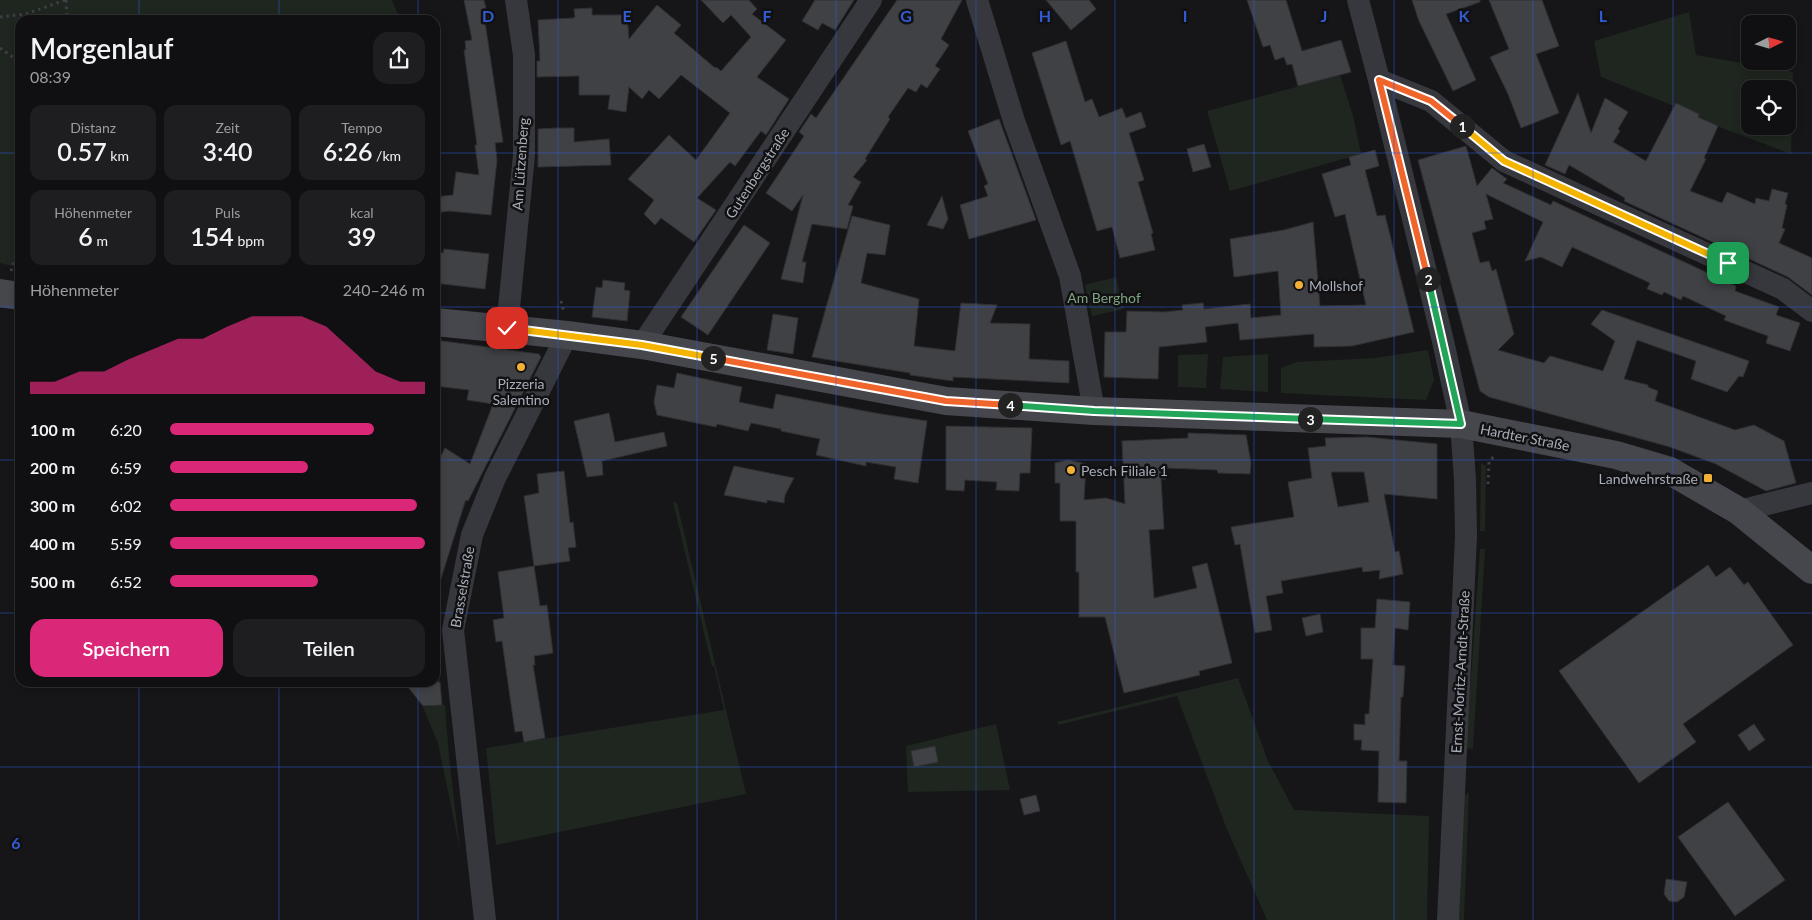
<!DOCTYPE html>
<html lang="de">
<head>
<meta charset="utf-8">
<style>
	:root { --surface:#101012; --page:#1e1e20; --text:#f1f3f6; --muted:#9c9d9f; --line:#303032; --accent:#db2777 }
	body { margin:0; font-family:Lato,sans-serif; background:var(--page); color:var(--text); height:100vh; display:flex; flex-direction:column; font-size:19px; white-space:nowrap }
	* { box-sizing:border-box; margin:0 }
	p { font-size:16px; color:var(--muted) }
	.icon { flex:none; width:28px; height:28px; fill:none; stroke:currentColor; stroke-width:2; stroke-linecap:round; stroke-linejoin:round }
	.map { position:relative; flex:1; overflow:hidden }
	.sheet { position:absolute; left:15px; top:15px; width:425px; height:672px; display:flex; flex-direction:column; background:var(--surface); border-radius:15px; box-shadow:0 2px 8px #0003,0 0 0 1px var(--line) }
	.sheet>* { flex:none }
	.needle { width:32px; rotate:85deg }
	.tools { position:absolute; left:1741px; top:15px; display:grid; gap:10px }
	.tools a { display:grid; place-items:center; width:55px; height:55px; border-radius:10px; background:var(--surface); box-shadow:0 2px 8px #0003,0 0 0 1px var(--line); font-size:25px }
	.pin { position:absolute; display:grid; place-items:center; width:42px; height:42px; color:#fff; margin:-21px; border-radius:10px; box-shadow:0 2px 8px #0006 }
	.km { position:absolute; width:25px; height:25px; margin:-12px; border-radius:50%; background:#222; color:#fff; font-size:14px; line-height:25px; text-align:center }
	.round { display:grid; place-items:center; flex:none; width:52px; height:52px; border-radius:15px; background:var(--page) }
	.headline { display:flex; align-items:center; justify-content:space-between; height:85px; padding:0 15px }
	h1 { font-size:28px; font-weight:600; line-height:38px }
	.metrics { display:grid; grid-template-columns:repeat(3,1fr); gap:8px; height:85px; padding:5px 15px }
	.metrics div { display:grid; align-content:center; border-radius:12px; background:var(--page); text-align:center }
	.metrics b { font-size:25px; font-weight:600 }
	.metrics small { font-size:14px; font-weight:400 }
	.metrics p { font-size:14px }
	.chart { height:140px; padding:10px 15px }
	.chart p { display:flex; justify-content:space-between }
	.chart svg { width:100%; height:90px; margin-top:5px; fill:var(--accent); opacity:.7 }
	.cta { display:flex; gap:10px; margin-top:auto; padding:10px 15px }
	.cta a { flex:1; height:58px; border-radius:15px; background:var(--accent); color:#fff; font-size:20px; font-weight:600; line-height:58px; text-align:center }
	.cta a+a { background:var(--page); color:var(--text) }
	ul { padding:0 15px; list-style:none; font-size:16px }
	li { display:grid; grid-template-columns:80px 60px 1fr; align-items:center; height:38px }
	li i { height:12px; border-radius:6px; background:var(--accent) }
	.map>svg:first-child { display:block }
	.green { fill:#1e261f; fill-rule:evenodd }
	.building { fill:#404145; stroke:#303034; fill-rule:evenodd }
	.lines { fill:none; stroke-linecap:round; stroke-linejoin:round }
	.path { stroke:#3d3f44; stroke-width:3; stroke-dasharray:2.5 4; stroke-linecap:butt }
	.minor { stroke:#37383d; stroke-width:22 }
	.secondary { stroke:#45474d; stroke-width:28 }
	.split-1-casing { stroke:#fff; stroke-width:10 }
	.split-2-casing { stroke:#fff; stroke-width:10 }
	.split-3-casing { stroke:#fff; stroke-width:10 }
	.split-4-casing { stroke:#fff; stroke-width:10 }
	.split-5-casing { stroke:#fff; stroke-width:10 }
	.split-6-casing { stroke:#fff; stroke-width:10 }
	.split-1 { stroke:#f5b400; stroke-width:6 }
	.split-2 { stroke:#f0652b; stroke-width:6 }
	.split-3 { stroke:#22a559; stroke-width:6 }
	.split-4 { stroke:#22a559; stroke-width:6 }
	.split-5 { stroke:#f0652b; stroke-width:6 }
	.split-6 { stroke:#f5b400; stroke-width:6 }
	.grid { fill:none; stroke:#325cd3; stroke-width:1; stroke-opacity:0.55 }
	.poi-dot { fill:#f2b134; stroke:#111113; stroke-width:2 }
	.labels { text-anchor:middle; dominant-baseline:central; stroke-width:5; stroke-linejoin:round; paint-order:stroke }
	.street-label { font-size:14px; fill:#a8adb8; stroke:#111113 }
	.poi-label { font-size:14px; fill:#a8adb8; stroke:#111113; text-anchor:start }
	.park-label { font-size:14px; fill:#7fa381; stroke:#111113 }
	.grid-label { font-size:16px; text-anchor:middle; font-weight:bold; fill:#325cd3; stroke:#111113; stroke-width:5; stroke-linejoin:round; paint-order:stroke }
</style>
</head>
<body>
<div class="map">
<svg width="1812" height="920" viewBox="0 0 1812 920">
	<rect width="100%" height="100%" fill="#161618"/>
	<path class="green" d="M0,0H392L400,20H20V268L0,263Z
		M1689,12L1696,55L1793,72L1791,154L1722,128L1698,116L1699,114L1676,103L1674,106L1601,77L1594,41ZM1750,89H1788V126H1750Z
		M1340,75L1353,116L1361,154L1230,191L1207,111Z
		M1116,277L1124,309L1092,316L1085,285Z
		M1428,350L1434,380L1426,400L1281,393V368L1297,362L1374,358Z
		M1208,354L1206,388L1178,387V355Z
		M1268,354V392L1220,389L1223,357Z
		M1481,463L1486,466L1485,531H1480Z
		M673,502L677,503L746,794L496,845L486,748L724,710L714,666H712Z
		M1480,549H1485L1473,749L1466,748Z
		M1238,678L1268,761L1294,810L1429,816L1427,920H1267L1226,827L1177,696L1058,725L1057,722Z
		M445,705L449,757L460,850L438,743L423,707Z
		M996,724L1010,790L908,792L906,746Z
		M1469,793L1464,920H1458L1464,796Z"/>
	<path class="building" d="M464,0H484L489,21L485,22L503,142L495,143L497,160L491,215L449,211L435,213V197L453,195L456,172L479,175L475,145H477L464,50H466L465,41L472,40Z
		M701,0H749L757,9L752,14L786,40L757,77L789,99L766,135L761,131L735,166L730,162L697,198L716,210L694,242L661,218L655,225L644,214L654,200L628,179L669,135L696,160L730,113L681,75L659,99L649,90L642,99L629,87L626,112L608,109L610,95H579V76L537,77V61H540L538,20L573,18L575,17L574,9L592,8V15H627L629,39L657,5L681,25L674,33L715,68L716,67L721,71L751,37L731,15L723,23Z
		M815,0H854L835,30L822,23L818,30L802,21Z
		M897,0H962L941,39L949,45L935,66L940,69L927,88L921,84L916,92L908,88L888,117L890,119L865,159L867,160L853,177L861,182L848,205L853,206L847,229L812,224L802,262H806L803,283L781,279L803,195L792,211L766,193L804,136L799,132L811,114L816,118Z
		M1046,0H1089L1096,9L1071,30Z
		M1247,0H1286L1302,51L1341,40L1351,72L1298,86L1292,64L1287,65L1284,57L1275,60L1270,45L1263,47Z
		M1412,0H1480V2L1446,14L1476,80L1453,91L1419,21Z
		M1489,0H1542L1559,46L1536,54L1559,113L1521,128L1508,94L1490,57L1509,49Z
		M1066,41L1085,102L1092,99L1099,117L1122,108L1126,118L1141,112L1146,127L1129,133L1144,180L1138,182L1153,233L1151,234L1155,250L1120,258L1112,227L1097,231L1070,141L1061,145L1032,53Z
		M1578,93L1591,133L1605,98L1628,112L1618,129L1620,131L1613,142L1646,161L1676,103L1699,114L1698,117L1718,126L1704,158L1706,159L1690,191L1722,203L1727,192L1755,204L1756,198L1769,201L1772,189L1788,193L1785,204L1787,205L1782,228L1785,229L1779,243L1812,258V295L1788,277L1624,201L1625,198L1569,165L1565,174L1545,165Z
		M999,119L1036,220L969,239L960,205L988,196L984,186L988,184L968,131Z
		M556,128H574V142L609,139L611,165L538,167V129Z
		M1204,144L1211,167L1193,172L1187,149Z
		M1466,146L1477,186L1492,168L1507,179L1503,183L1551,205L1553,201L1736,286L1735,291L1779,307L1776,315L1800,323L1790,351L1766,343L1768,336L1724,320L1726,316L1683,296L1681,300L1664,292L1662,295L1647,289L1650,283L1572,247L1562,267L1541,257L1525,261L1543,222L1486,194L1493,219L1484,221L1486,229L1472,233L1480,263L1489,261L1492,271L1496,269L1514,334L1498,350L1544,363L1550,356L1603,371L1615,341L1591,324L1602,310L1749,361L1743,377L1739,376L1727,392L1691,379L1696,361L1637,340L1624,379L1648,385V387L1658,391L1655,401L1735,430L1754,425L1784,441L1796,483L1766,491L1716,464L1670,447L1489,397L1480,391L1418,160Z
		M1375,150L1379,166L1365,170L1377,216L1385,215L1414,332L1352,346L1314,347V334L1240,340L1238,323L1205,327L1207,342L1159,347L1158,379L1104,377L1105,332H1126L1127,311L1164,312L1183,310L1182,305L1203,303L1204,309L1250,304L1251,318L1281,315L1278,271L1234,277L1230,239L1284,230L1313,222L1320,306L1366,305L1345,214L1335,217L1322,174L1351,165L1349,157Z
		M942,196L948,219L943,229L927,225Z
		M852,216L890,225L885,255L867,253L861,283L919,299L914,346L955,351L961,303L997,305L990,323L1030,324L1029,359L1069,361V383L953,377V381L910,375V373L812,357Z
		M744,225L770,243L708,335L681,317Z
		M444,249L489,254L485,289L435,283V252L443,253Z
		M603,280L625,283L624,290L630,291L627,321L592,317L596,287L602,288Z
		M773,314L798,318L793,354L767,350Z
		M435,340L539,354L541,357L468,501L466,500L465,502L439,585H435V467L445,448L470,464L493,404L467,400L469,390L435,386Z
		M677,373L742,387L739,402L773,409L776,394L875,413L927,421L918,483L894,479L896,467L866,462V466L816,455L820,439L781,431V429L751,423L748,431L717,424L716,427L657,415L654,402L657,385L674,388Z
		M609,413L615,442L664,432L667,446L602,461L603,475L587,477L574,421Z
		M946,426L1032,428L1030,473H1020L1019,491L996,490L997,482L965,480L964,491L946,490Z
		M1188,433L1246,435L1251,463L1250,474L1218,473L1217,470L1167,468L1166,479H1161L1164,529L1149,530L1154,598L1197,588L1192,567L1207,563L1232,663L1199,671L1200,675L1124,693L1105,617H1079V572H1076V521H1060V483H1055V463L1068,460L1086,464L1084,500L1106,498L1125,504L1122,441L1188,438Z
		M1367,437L1437,444V499L1384,494L1395,552L1399,551L1403,574L1379,579L1380,570L1363,572L1362,567L1281,581L1283,593L1266,596L1272,630L1255,633L1240,544L1235,545L1231,527L1294,517L1288,482L1312,478L1308,448L1326,446L1325,438ZM1331,472H1364L1369,502L1338,507Z
		M734,466L794,478L785,495L784,503L767,500V503L724,495Z
		M564,471L570,523L573,522L576,547L568,548L570,561L534,566L524,496L539,493L537,474Z
		M1708,565L1716,577L1730,567L1744,585L1748,582L1793,645L1683,724L1696,742L1639,783L1559,671Z
		M534,566L540,606L547,605L553,653L534,656L535,665H533L545,738L524,742L522,731L515,732L502,641L496,642L493,620L504,618L498,572Z
		M1377,599L1410,602L1408,630L1395,628L1393,665L1405,666L1403,697H1401L1399,761H1407L1406,803L1378,802L1379,751L1361,750L1362,740H1354V724L1365,725V714H1369L1373,659H1361V628H1375Z
		M1320,614L1323,632L1306,636L1302,618Z
		M404,682H440L442,705L423,706Z
		M1754,724L1765,740L1749,751L1738,735Z
		M935,746L938,762L914,767L911,751Z
		M1036,795L1040,811L1024,815L1020,799Z
		M1728,802L1785,880L1735,916L1678,837Z
		M1666,879L1687,882L1684,897L1677,902L1669,901L1664,894Z"/>
	<g class="lines">
		<path class="path" d="M66,0L67,20
			M0,17L26,14L65,0
			M0,48L20,62
			M11,271L20,244
			M561,301L564,313
			M1488,484L1489,462L1495,455"/>
		<path class="minor" d="M977,0L1014,121L1070,276L1094,411
			M1358,0L1379,80L1443,341L1461,424L1465,480L1466,537L1448,920
			M1379,80L1431,101L1504,161L1783,289L1812,311
			M507,328L524,155V55L516,0
			M642,345L871,0
			M1739,511L1812,493
			M485,920L453,630L472,535L495,478L567,335"/>
		<path class="secondary" d="M0,293L20,296
			M435,322L567,335L642,345L946,401L1094,411L1461,424L1616,455L1670,471L1739,511L1812,570"/>
	</g>
	<g class="lines">
		<g class="split-1-casing">
			<path id="split-1" d="M1462,126L1504,161L1728,263"/>
		</g>
		<g class="split-2-casing">
			<path id="split-2" d="M1428,279L1379,80L1431,101L1462,126"/>
		</g>
		<g class="split-3-casing">
			<path id="split-3" d="M1310,419L1461,424L1428,279"/>
		</g>
		<g class="split-4-casing">
			<path id="split-4" d="M1010,405L1094,411L1310,419"/>
		</g>
		<g class="split-5-casing">
			<path id="split-5" d="M713,358L946,401L1010,405"/>
		</g>
		<g class="split-6-casing">
			<path id="split-6" d="M507,328L642,345L713,358"/>
		</g>
		<use href="#split-1" class="split-1"/>
		<use href="#split-2" class="split-2"/>
		<use href="#split-3" class="split-3"/>
		<use href="#split-4" class="split-4"/>
		<use href="#split-5" class="split-5"/>
		<use href="#split-6" class="split-6"/>
	</g>
	<path class="grid" d="M139,0V20M279,0V20M418,0V20M558,0V920M697,0V920M836,0V920M976,0V920M1115,0V920M1254,0V920M1394,0V920M1533,0V920M1673,0V920M0,153H20M435,153H1812M0,307H20M435,307H1812M0,460H20M435,460H1812M0,613H20M435,613H1812M139,682V920M279,682V920M418,682V920M0,767H1812"/>
	<g class="poi-dot">
		<circle cx="1299" cy="285" r="5"/>
		<circle cx="521" cy="367" r="5"/>
		<circle cx="1071" cy="470" r="5"/>
		<rect x="1703" y="473" width="10" height="10" rx="2.5"/>
	</g>
	<g class="labels">
		<g class="street-label">
			<text transform="translate(520 164) rotate(-86)">Am Lützenberg</text>
			<text transform="translate(757 173) rotate(-57)">Gutenbergstraße</text>
			<text transform="translate(1525 437) rotate(11)">Hardter Straße</text>
			<text transform="translate(462 587) rotate(-80)">Brasselstraße</text>
			<text transform="translate(1460 672) rotate(-87)">Ernst-Moritz-Arndt-Straße</text>
		</g>
		<g class="poi-label">
			<text x="1309" y="285">Mollshof</text>
			<text x="521" y="383" text-anchor="middle">Pizzeria<tspan x="521" dy="16">Salentino</tspan></text>
			<text x="1081" y="470">Pesch Filiale 1</text>
			<text x="1698" y="478" text-anchor="end">Landwehrstraße</text>
		</g>
		<g class="park-label">
			<text x="1104" y="297">Am Berghof</text>
		</g>
	</g>
	<g class="grid-label">
		<text x="488" y="22">D</text>
		<text x="627" y="22">E</text>
		<text x="767" y="22">F</text>
		<text x="906" y="22">G</text>
		<text x="1045" y="22">H</text>
		<text x="1185" y="22">I</text>
		<text x="1324" y="22">J</text>
		<text x="1464" y="22">K</text>
		<text x="1603" y="22">L</text>
		<text x="16" y="849">6</text>
	</g>
</svg>
<div class="tools">
<a><svg class="needle" viewBox="-14 -14 28 28"><path d="M0-13l5 13h-10z" fill="#e53935"/><path d="M0 13l5-13h-10z" fill="#9c9d9f"/></svg></a>
<a><svg class="icon" aria-label="locate" viewBox="0 0 24 24"><circle cx="12" cy="12" r="6"/><path d="M12 2v4M12 18v4M2 12h4M18 12h4"/></svg></a>
</div>
<div class="pin" style="left:1728px;top:263px;background:#1e9e55"><svg class="icon" aria-label="arrive" viewBox="0 0 24 24"><path d="M6 21V4h12l-3 4 3 4H6"/></svg></div>
<div class="pin" style="left:507px;top:328px;background:#d93025"><svg class="icon" aria-label="check" viewBox="0 0 24 24"><path d="M5 12l5 5 9-10"/></svg></div>
<b class="km" style="left:1462px;top:126px">1</b>
<b class="km" style="left:1428px;top:279px">2</b>
<b class="km" style="left:1310px;top:419px">3</b>
<b class="km" style="left:1010px;top:405px">4</b>
<b class="km" style="left:713px;top:358px">5</b>
<section class="sheet">
<div class="headline"><div><h1>Morgenlauf</h1><p>08:39</p></div><a class="round"><svg class="icon" aria-label="share" viewBox="0 0 24 24"><path d="M12 15V3M7 8l5-5 5 5M5 13v7h14v-7"/></svg></a></div>
<div class="metrics">
<div><p>Distanz</p><b>0.57<small> km</small></b></div>
<div><p>Zeit</p><b>3:40</b></div>
<div><p>Tempo</p><b>6:26<small> /km</small></b></div>
</div>
<div class="metrics">
<div><p>Höhenmeter</p><b>6<small> m</small></b></div>
<div><p>Puls</p><b>154<small> bpm</small></b></div>
<div><p>kcal</p><b>39</b></div>
</div>
<div class="chart"><p><span>Höhenmeter</span>240–246 m</p>
<svg viewBox="0 0 160 44" preserveAspectRatio="none"><path d="M0 44V38L10 38L20 33L30 33L40 27L50 22L60 17L70 17L80 11L90 6L100 6L110 6L120 11L130 22L140 33L150 38L160 38V44z"/></svg>
</div>
<ul>
<li><b>100 m</b>6:20<i style="width:80%"></i></li>
<li><b>200 m</b>6:59<i style="width:54%"></i></li>
<li><b>300 m</b>6:02<i style="width:97%"></i></li>
<li><b>400 m</b>5:59<i style="width:100%"></i></li>
<li><b>500 m</b>6:52<i style="width:58%"></i></li>
</ul>
<div class="cta"><a>Speichern</a><a>Teilen</a></div>
</section>
</div>
</body>
</html>
